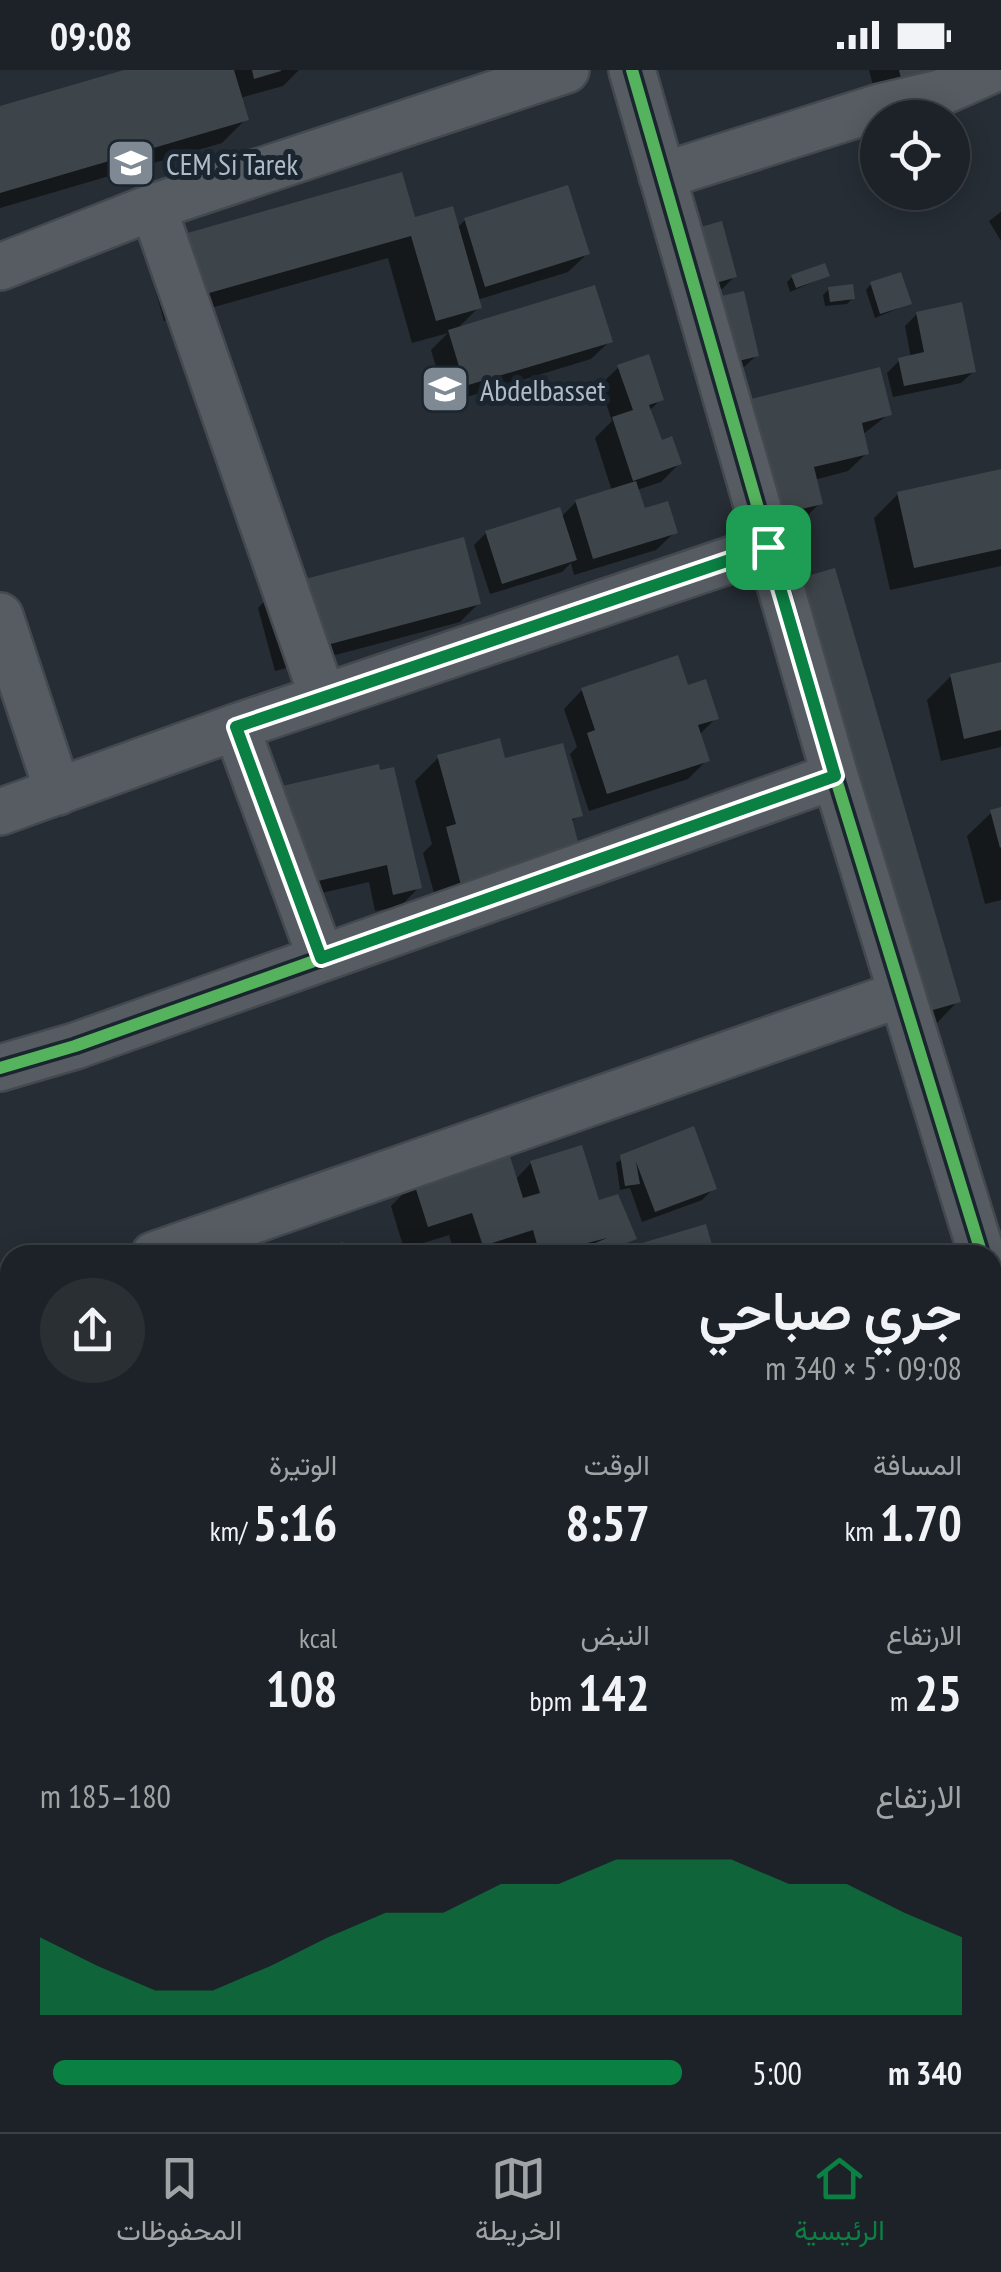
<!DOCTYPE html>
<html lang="ar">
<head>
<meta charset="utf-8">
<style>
	:root { --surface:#1c2227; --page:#292f33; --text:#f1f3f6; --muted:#a0a4a7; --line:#3a3f44; --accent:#0b8043 }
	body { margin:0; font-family:"PT Sans Narrow",Vazirmatn,sans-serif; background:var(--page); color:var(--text); direction:rtl; height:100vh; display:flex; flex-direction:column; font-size:38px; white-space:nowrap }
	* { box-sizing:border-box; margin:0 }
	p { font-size:32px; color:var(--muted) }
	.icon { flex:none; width:55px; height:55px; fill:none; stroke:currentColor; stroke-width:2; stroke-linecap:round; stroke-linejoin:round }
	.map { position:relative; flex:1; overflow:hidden; direction:ltr }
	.sheet { position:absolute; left:0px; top:1175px; width:1002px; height:888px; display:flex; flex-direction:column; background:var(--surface); border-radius:30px 30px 0 0; box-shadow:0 5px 25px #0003,0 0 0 2px var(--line); direction:rtl }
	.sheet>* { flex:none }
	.buttons { position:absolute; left:860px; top:30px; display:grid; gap:20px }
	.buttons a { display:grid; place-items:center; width:110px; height:110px; border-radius:50%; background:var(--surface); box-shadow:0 5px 25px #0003,0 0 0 2px var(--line); font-size:50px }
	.pin { position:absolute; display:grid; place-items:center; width:85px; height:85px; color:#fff; margin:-42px; border-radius:20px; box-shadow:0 5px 15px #0006 }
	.round { display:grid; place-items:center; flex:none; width:105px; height:105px; border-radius:52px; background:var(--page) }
	.head { display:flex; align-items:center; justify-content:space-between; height:170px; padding:0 40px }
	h1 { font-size:55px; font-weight:600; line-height:75px }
	.metrics { display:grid; grid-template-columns:repeat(3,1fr); gap:15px; height:170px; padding:10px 40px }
	.metrics div { display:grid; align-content:center }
	.metrics b { font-size:50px; font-weight:600 }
	.metrics small { font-size:28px; font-weight:400 }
	.metrics p { font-size:28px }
	.chart { height:280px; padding:20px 40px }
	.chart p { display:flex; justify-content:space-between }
	.chart svg { width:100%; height:180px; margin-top:10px; fill:var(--accent); opacity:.7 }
	ul { padding:0 40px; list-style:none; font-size:32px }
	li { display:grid; grid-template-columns:160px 120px 1fr; align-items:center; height:75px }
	li i { height:25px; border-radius:12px; background:var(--accent) }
	.status { display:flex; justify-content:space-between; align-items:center; height:70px; padding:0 50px; background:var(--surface); direction:ltr }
	.status svg { height:28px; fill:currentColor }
	.dock { display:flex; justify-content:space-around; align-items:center; height:140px; border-top:2px solid var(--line); background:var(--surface); font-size:28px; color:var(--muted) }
	.dock a { display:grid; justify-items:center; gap:5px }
	.dock .selected { color:var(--accent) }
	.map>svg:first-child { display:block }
	.shadow { fill:#0007 }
	.building { fill:#3e454a }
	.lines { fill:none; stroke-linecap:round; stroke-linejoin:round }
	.minor-casing { stroke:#44494f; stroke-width:50 }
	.major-casing { stroke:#41484e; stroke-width:60 }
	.minor { stroke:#565c62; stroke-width:45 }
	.major { stroke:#585e65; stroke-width:55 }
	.cycleway-casing { stroke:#1a252f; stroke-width:19 }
	.cycleway { stroke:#56b35d; stroke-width:12 }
	.route-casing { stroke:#fff; stroke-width:20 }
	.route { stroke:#0b8043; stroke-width:12 }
	.labels { text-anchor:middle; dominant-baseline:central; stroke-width:10; stroke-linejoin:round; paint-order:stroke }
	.poi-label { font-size:30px; fill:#afbbc7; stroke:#1a252f; text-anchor:start }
</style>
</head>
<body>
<div class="status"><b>09:08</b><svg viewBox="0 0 49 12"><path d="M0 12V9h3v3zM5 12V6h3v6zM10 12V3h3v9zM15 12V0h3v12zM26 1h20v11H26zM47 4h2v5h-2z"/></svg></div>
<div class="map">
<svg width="1001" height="2062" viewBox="0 0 1001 2062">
	<rect width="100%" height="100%" fill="#262d34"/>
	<path class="shadow" d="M133,0H299L283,16L240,28L246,49L222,73L0,138V39Z
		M869,0H993L877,31Z
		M1001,142V171L989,151Z
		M413,150L457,158L465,150L587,184L568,202L477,230L479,237L457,259L610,271L591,289L447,333L431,280L448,263L412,273L388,188L164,251L148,194L172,171Z
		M687,163L734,207L722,219L689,228Z
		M827,206L790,222L787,212L792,207Z
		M871,214L909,234L875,248L866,220Z
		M829,219L853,228L847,234L825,236L823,225Z
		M742,224L757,285L744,297L710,306Z
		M917,244L974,301L961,313L893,327L887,303L900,290L911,288L905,256Z
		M619,297L661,329L649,341L660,373L679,394L661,412L637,420L644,441L675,462L656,480L574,505L571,493L562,502L490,524L474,475L486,463L561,447L576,432L612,421L595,368L612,351L600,315Z
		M889,344L862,365L867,383L848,401L814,410L820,433L801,452L754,463L725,352Z
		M1001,402V496L890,520L874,448L898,424Z
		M276,519L479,533L460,552L275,601L258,538Z
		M770,536L958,931L935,955Z
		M1001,595V677L941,691L927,630L951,606Z
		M686,618L716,648L699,665L707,690L688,709L589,741L570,684L577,677L564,639L582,620Z
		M439,687L504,691L580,745L440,845L423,783L432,774L415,711Z
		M284,718L419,817L401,836L375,841L369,812L287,831Z
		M1001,740V830L985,834L967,766L991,743Z
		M627,1087L714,1118L702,1130L642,1152L630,1118L620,1120L616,1093Z
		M531,1093L598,1134L634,1168L608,1185H455L449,1165L404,1179L391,1136L414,1113L515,1110Z
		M0,1649L10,1682V1723L0,1732Z
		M992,1669H1001V1743L992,1747Z
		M10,1742V2052H94L56,2062H0V1745Z
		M1001,1879V2048L992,2050V1884Z
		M293,2052H336L337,2062H283Z
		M800,2052H983L949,2062H803Z"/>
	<path class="building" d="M124,0H234L249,50L0,123V36Z
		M252,0H281V1L254,9Z
		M899,0H928V1L901,8Z
		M402,102L415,147L453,136L482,238L436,251L411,166L188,229L170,168Z
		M568,115L590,184L485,217L464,148Z
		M722,151L737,207L701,217L686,161Z
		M825,193L830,206L796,218L791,205Z
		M901,202L912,234L880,244L870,212Z
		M853,214L855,229L830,232L828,217Z
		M595,215L613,272L465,316L448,260Z
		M744,221L759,286L722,295L707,229Z
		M962,232L976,302L904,316L898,288L924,282L916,242Z
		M649,284L664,330L649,335L662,370L672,366L682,394L633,411L612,347L633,340L617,295Z
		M880,297L892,345L862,353L869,384L814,397L823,434L772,446L743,331Z
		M1001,399V479L914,498L897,422Z
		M636,411L645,438L668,431L678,463L593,489L575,430Z
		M560,437L577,490L502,514L485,461Z
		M464,467L481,534L293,584L275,517Z
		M835,498L961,932L919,944L793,510Z
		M678,585L688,615L706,609L719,649L698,655L710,691L607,724L587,663L595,660L581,618Z
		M1001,592V660L964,669L950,604Z
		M500,668L505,688L563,673L583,746L572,749L583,791L463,823L446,757L456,754L437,685Z
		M379,694L380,700L394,697L422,818L393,825L387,795L305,814L282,716Z
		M1001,737V777L1000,778L990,740Z
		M694,1056L717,1119L655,1142L636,1092L640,1114L625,1116L620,1085Z
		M582,1075L599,1130L618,1124L637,1169L596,1185H567L607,1168L540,1185L533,1160L483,1176L472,1143L428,1157L413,1110L508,1080L523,1128L540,1123L530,1091Z
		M706,1154L715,1185H605V1184Z
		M343,1172L347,1185H302V1184Z
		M300,1177L301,1185H287L286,1178Z
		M0,1643L10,1674V1718L0,1721Z
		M1001,1664V1733L992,1735V1666Z
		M10,1740V1964H9L0,1930V1742Z
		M1001,1895V2032L992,2034V1897Z
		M539,2052H794L797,2062H542Z
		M830,2052H913L915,2059L833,2062Z"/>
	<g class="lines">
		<g class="minor-casing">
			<path id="minor" d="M632,0L835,706L982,1185
				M662,106L880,37L940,23L992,0
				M153,137L323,628
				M0,197L153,137L566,0
				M0,546L58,722
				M236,657L321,888
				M0,742L236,657L769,477
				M0,998L75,976L835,706
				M154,1185L901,924
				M992,1219L1001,1246
				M0,1239L10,1236
				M992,1779L1001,1777
				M992,1828L1001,1825
				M549,2052L552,2062
				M842,2052L845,2062
				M146,2062L171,2052
				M324,2062L349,2052"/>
		</g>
		<g class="major-casing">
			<path id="major" d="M0,1458L10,1486
				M226,2052L229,2062"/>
		</g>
		<use href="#minor" class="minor"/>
		<use href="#major" class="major"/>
		<g class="cycleway-casing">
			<path id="cycleway" d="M632,0L835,706L982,1185
				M0,998L75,976L835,706"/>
		</g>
		<use href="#cycleway" class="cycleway"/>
	</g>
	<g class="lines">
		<g class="route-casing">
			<path id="route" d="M768,477L835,706L321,888L236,657Z"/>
		</g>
		<use href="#route" class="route"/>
	</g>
	<defs>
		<g id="school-square" transform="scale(2.5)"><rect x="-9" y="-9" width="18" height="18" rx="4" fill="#7f8994" stroke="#1a252f"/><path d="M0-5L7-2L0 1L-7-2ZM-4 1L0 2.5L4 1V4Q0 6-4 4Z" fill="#fff"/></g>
	</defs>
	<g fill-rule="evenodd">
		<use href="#school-square" x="131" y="93"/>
		<use href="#school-square" x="445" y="319"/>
	</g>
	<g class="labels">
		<g class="poi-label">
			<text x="166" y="93">CEM Si Tarek</text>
			<text x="480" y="319">Abdelbasset</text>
		</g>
	</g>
</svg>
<div class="buttons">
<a><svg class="icon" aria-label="locate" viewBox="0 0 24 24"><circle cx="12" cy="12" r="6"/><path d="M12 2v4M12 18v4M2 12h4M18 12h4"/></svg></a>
</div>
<div class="pin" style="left:768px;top:477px;background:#1e9e55"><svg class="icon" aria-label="arrive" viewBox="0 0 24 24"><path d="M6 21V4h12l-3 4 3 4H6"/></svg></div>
<section class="sheet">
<div class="head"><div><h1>جري صباحي</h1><p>09:08 · 5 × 340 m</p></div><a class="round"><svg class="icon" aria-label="share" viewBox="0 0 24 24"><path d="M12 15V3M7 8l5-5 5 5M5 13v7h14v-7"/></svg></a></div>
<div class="metrics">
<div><p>المسافة</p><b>1.70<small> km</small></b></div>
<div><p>الوقت</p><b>8:57</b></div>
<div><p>الوتيرة</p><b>5:16<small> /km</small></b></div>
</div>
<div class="metrics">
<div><p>الارتفاع</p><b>25<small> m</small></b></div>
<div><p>النبض</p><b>142<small> bpm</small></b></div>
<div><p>kcal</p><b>108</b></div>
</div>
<div class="chart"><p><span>الارتفاع</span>180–185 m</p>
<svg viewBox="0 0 160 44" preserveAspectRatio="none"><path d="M0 44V25L10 32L20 38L30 38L40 32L50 25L60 19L70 19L80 12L90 12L100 6L110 6L120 6L130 12L140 12L150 19L160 25V44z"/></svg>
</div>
<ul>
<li><b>340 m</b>5:00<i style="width:98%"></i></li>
</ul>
</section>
</div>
<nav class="dock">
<a class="selected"><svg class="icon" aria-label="home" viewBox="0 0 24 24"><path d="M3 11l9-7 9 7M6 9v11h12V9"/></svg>الرئيسية</a>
<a><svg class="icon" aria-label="map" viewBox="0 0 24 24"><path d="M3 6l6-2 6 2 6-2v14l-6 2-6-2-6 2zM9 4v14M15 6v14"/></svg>الخريطة</a>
<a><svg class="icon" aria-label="saved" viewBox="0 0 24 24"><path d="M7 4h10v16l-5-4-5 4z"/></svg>المحفوظات</a>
</nav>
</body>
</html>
